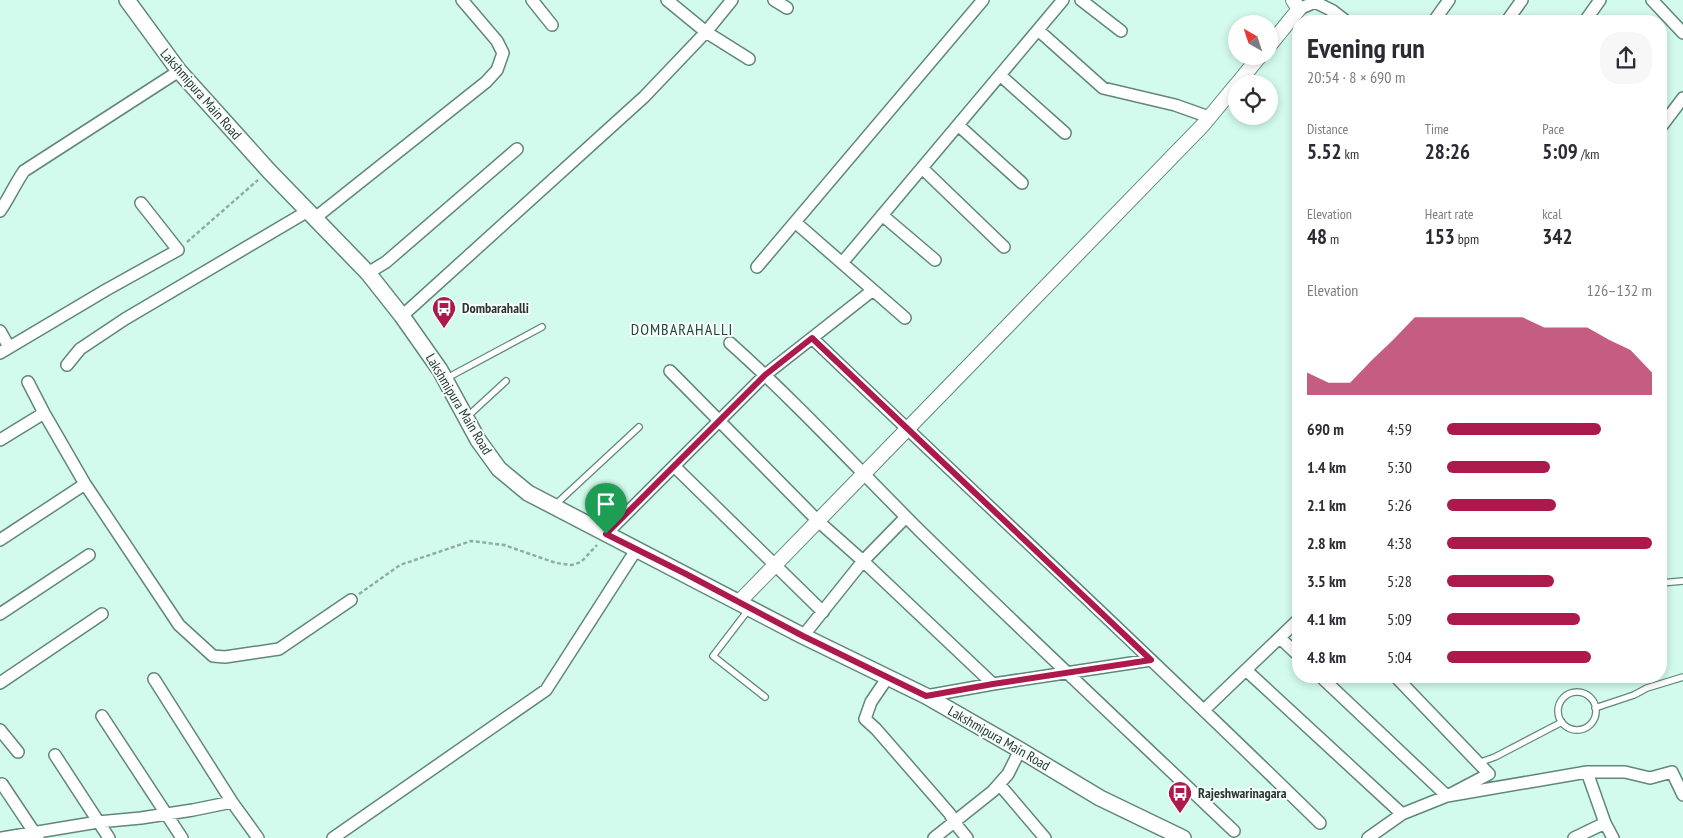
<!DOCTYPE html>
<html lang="en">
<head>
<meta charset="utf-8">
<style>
	:root { --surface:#fff; --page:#f7f7f7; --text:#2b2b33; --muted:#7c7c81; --accent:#ac194c }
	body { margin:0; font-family:"PT Sans Narrow",sans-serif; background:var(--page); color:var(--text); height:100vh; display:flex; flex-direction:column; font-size:19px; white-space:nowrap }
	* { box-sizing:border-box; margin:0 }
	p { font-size:16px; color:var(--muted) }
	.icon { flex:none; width:28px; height:28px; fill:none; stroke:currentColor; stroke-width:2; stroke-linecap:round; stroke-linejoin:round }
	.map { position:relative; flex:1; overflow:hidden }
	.panel { position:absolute; left:1292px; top:15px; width:375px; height:668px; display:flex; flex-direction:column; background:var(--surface); border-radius:20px; box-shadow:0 2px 8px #0003 }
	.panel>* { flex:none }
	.needle { width:32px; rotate:321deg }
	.tools { position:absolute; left:1228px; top:15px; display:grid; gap:10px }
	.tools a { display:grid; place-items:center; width:50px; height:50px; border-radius:50%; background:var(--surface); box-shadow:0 2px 8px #0003; font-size:25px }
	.pin { position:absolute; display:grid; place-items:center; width:42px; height:42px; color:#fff; margin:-51px -21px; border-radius:50% 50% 50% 0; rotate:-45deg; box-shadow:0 0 5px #0007 }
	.pin .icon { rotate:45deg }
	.round { display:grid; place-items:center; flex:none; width:52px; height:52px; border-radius:20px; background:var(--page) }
	.summary { display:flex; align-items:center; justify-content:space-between; height:85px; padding:0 15px }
	h1 { font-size:28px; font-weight:700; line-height:38px }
	.figures { display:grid; grid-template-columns:repeat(3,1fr); gap:8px; height:85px; padding:5px 15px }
	.figures div { display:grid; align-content:center }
	.figures b { font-size:21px; font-weight:700 }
	.figures small { font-size:14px; font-weight:400 }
	.figures p { font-size:14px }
	.chart { height:140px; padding:10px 15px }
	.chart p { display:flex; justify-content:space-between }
	.chart svg { width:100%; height:90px; margin-top:5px; fill:var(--accent); opacity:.7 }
	ul { padding:0 15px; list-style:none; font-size:16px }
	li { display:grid; grid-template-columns:80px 60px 1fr; align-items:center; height:38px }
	li i { height:12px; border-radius:6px; background:var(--accent) }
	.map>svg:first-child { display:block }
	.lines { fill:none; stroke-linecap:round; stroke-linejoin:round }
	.service-casing { stroke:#62867b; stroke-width:8 }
	.minor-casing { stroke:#62867b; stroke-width:14 }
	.tertiary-casing { stroke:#62867b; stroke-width:16 }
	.secondary-casing { stroke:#62867b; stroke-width:18 }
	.path { stroke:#8fada3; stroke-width:2.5; stroke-dasharray:4 2.5; stroke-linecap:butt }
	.service { stroke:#fff; stroke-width:5.5 }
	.minor { stroke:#fff; stroke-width:11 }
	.tertiary { stroke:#fff; stroke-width:14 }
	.secondary { stroke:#fff; stroke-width:15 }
	.route-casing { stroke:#fff; stroke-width:10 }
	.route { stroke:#ac194c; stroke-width:6 }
	.labels { text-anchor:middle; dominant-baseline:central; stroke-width:4; stroke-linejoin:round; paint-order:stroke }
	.street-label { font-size:14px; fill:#273631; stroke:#f7fffc }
	.poi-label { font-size:14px; font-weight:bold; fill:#273631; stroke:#f7fffc; text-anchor:start }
	.quarter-label { font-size:16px; letter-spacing:1px; fill:#23463c; stroke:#f7fffc }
</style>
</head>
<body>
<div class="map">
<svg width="1683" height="838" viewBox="0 0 1683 838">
	<rect width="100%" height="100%" fill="#d2faed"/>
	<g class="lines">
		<g class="service-casing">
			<path id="service" d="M447,378L542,327
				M468,416L506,381
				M555,505L639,427
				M1661,583L1683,581
				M749,609L713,656L765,697
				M1558 711a19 19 0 1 1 38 0a19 19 0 1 1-38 0Z
				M1595,708L1634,695L1647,688L1683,677
				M1478,763L1495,757L1562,722"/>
		</g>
		<g class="minor-casing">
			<path id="minor" d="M532,0L552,25
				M667,0L706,32L749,59
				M774,0L787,8
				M1081,0L1121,31
				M1652,0L1683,33
				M1299,9L1315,2L1333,11L1346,21
				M1434,21L1449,0
				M1507,21L1522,0
				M1585,21L1600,0
				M1038,30L1103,88L1175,105L1209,117
				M1000,75L1065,133
				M958,125L1022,183
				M1661,127L1683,98
				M922,168L1004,247
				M0,211C9,198 15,184 24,171L179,71
				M882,215L935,260
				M315,218L486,82L497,70L503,53L497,41L462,0
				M795,222L905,318
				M842,263L1063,0
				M757,267L983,0
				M368,273L386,262L517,149
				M402,316L644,97L706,32L732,0
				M0,331L9,347
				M812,338C981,500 1153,659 1320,823
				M730,343C796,402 857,468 920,531C1023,632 1129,731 1234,831
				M0,353L106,290L178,250L141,203
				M67,365L80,349L125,319L308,211
				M670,371L818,521L863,561L906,517
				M28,382L44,413L85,484L179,625L213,656L225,657L279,649L351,600
				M0,440L44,413
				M674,466L823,612
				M606,534L765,375L873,290
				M0,540L85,484
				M0,614L89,555
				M803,636L863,561L993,684
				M1280,638L1299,656
				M1247,671L1402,814
				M1320,676L1447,796L1587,772H1625L1650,778L1672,772L1683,795
				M888,677L871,702L865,719L876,729L950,814L954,822L967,838
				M154,679L232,802L258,838
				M0,683L102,614
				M926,696L993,684L1151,660
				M1204,710L1299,619
				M102,716L182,838
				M0,730L18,752
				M55,755L109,838
				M1587,772L1605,823L1613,838
				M2,784L38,838
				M999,784L1045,838
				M2,838L98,822L141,818L193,810L232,802
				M333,838L546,690L636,550
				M934,838L993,791L1008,774L1020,750
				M1368,838L1402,814L1447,796L1489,774L1395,676
				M1574,838L1605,823"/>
		</g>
		<g class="tertiary-casing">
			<path id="tertiary" d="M1269,46L1299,9L1293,0
				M1237,84L1260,56
				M739,602L1203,125L1236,85"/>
		</g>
		<g class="secondary-casing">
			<path id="secondary" d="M127,0L179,71L269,171L368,273L402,316L440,370L478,440L499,469L528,493L803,636L926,696L1020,750L1100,798L1183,838"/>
		</g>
		<path class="path" d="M187,242L258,180
			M359,594L400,565L471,541L504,545L556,563L572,565L581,562L597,545"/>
		<use href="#service" class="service"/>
		<use href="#minor" class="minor"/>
		<use href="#tertiary" class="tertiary"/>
		<use href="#secondary" class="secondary"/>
	</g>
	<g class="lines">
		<g class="route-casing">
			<path id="route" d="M812,338L1151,660L993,684L926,696L803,636L686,574L606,534L765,375Z"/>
		</g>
		<use href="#route" class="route"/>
	</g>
	<defs>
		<g id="bus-pin" transform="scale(1.25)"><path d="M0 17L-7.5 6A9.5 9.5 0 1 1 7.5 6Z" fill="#ac194c" stroke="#f7fffc"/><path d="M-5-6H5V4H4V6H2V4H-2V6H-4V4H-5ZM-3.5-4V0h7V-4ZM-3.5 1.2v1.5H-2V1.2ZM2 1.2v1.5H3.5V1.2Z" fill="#fff"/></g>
	</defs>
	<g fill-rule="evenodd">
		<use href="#bus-pin" x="444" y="308"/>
		<use href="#bus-pin" x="1180" y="793"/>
	</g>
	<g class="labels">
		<g class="street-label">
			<text transform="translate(201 94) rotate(49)">Lakshmipura Main Road</text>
			<text transform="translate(459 404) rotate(59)">Lakshmipura Main Road</text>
			<text transform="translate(999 738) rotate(30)">Lakshmipura Main Road</text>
		</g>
		<g class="poi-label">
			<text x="462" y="308">Dombarahalli</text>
			<text x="1198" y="793">Rajeshwarinagara</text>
		</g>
		<g class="quarter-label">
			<text x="682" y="329">DOMBARAHALLI</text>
		</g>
	</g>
</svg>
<div class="tools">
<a><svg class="needle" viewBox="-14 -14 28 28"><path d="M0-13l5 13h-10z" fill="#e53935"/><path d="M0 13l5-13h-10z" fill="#7c7c81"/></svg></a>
<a><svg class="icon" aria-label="locate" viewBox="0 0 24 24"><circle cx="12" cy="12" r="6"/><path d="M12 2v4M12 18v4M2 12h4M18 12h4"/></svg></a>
</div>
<div class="pin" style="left:606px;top:534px;background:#1e9e55"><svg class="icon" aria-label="arrive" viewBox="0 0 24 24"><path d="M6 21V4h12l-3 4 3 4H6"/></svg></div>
<section class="panel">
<div class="summary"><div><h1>Evening run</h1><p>20:54 · 8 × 690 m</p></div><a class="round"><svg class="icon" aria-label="share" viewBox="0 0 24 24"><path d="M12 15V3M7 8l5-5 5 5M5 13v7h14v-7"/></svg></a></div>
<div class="figures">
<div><p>Distance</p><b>5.52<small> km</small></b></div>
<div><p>Time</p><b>28:26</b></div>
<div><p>Pace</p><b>5:09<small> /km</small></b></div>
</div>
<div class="figures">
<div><p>Elevation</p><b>48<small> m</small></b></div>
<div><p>Heart rate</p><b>153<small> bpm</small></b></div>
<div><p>kcal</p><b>342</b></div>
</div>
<div class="chart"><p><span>Elevation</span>126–132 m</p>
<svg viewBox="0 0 160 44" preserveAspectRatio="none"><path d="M0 44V33L10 38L20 38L30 27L40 17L50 6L60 6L70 6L80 6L90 6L100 6L110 11L120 11L130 11L140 17L150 22L160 33V44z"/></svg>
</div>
<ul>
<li><b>690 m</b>4:59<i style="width:75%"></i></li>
<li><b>1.4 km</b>5:30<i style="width:50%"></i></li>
<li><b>2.1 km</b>5:26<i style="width:53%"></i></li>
<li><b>2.8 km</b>4:38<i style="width:100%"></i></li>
<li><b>3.5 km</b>5:28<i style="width:52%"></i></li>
<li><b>4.1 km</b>5:09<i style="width:65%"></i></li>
<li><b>4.8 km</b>5:04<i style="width:70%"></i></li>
</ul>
</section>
</div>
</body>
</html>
